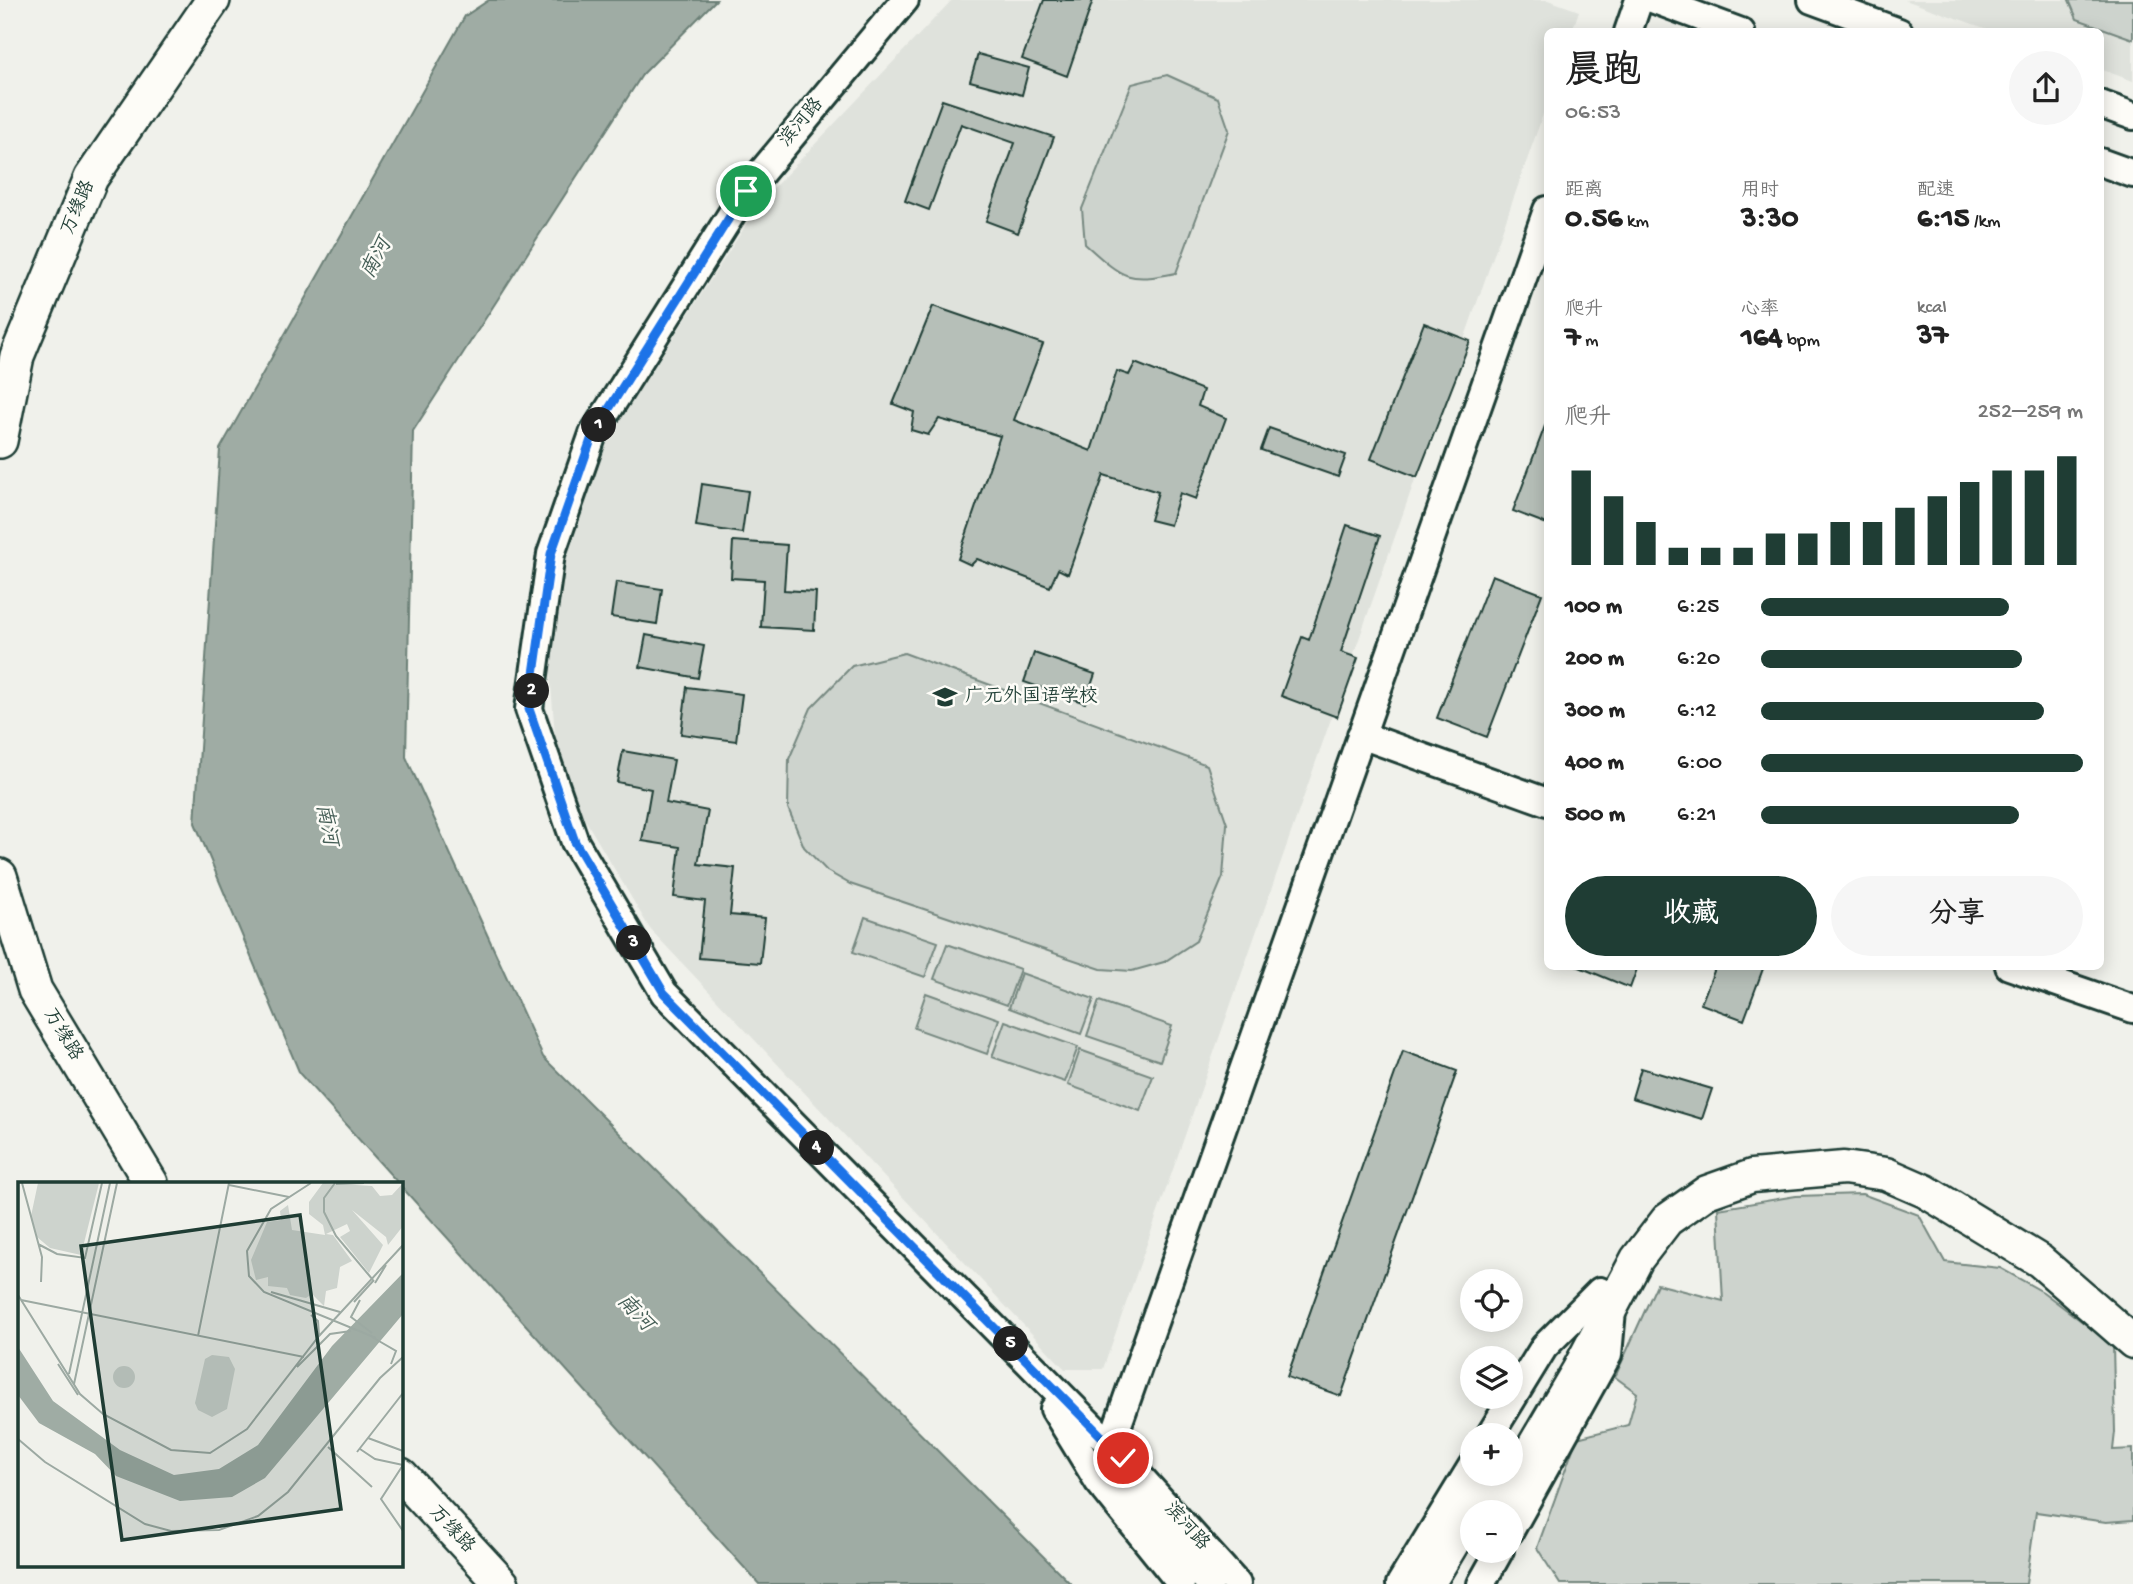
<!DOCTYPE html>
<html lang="zh">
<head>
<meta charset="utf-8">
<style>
	:root { --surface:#fff; --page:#f6f6f6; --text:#222; --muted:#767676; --accent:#1f3d34 }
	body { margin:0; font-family:"Gochi Hand","LXGW WenKai TC",sans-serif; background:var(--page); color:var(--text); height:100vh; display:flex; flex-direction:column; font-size:26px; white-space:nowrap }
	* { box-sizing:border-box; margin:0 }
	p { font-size:23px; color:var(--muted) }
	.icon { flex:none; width:38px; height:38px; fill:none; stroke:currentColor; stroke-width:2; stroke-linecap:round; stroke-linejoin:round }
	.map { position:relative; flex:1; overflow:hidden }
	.details { position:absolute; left:1544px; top:28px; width:560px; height:942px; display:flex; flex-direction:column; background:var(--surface); border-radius:10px; box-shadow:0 4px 18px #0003 }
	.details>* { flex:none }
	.controls { position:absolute; left:1460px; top:1269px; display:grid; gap:14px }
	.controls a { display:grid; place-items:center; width:63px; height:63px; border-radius:50%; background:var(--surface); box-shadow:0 4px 18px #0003; font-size:35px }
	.pin { position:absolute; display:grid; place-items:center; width:60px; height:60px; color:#fff; margin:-30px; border:4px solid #fff; border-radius:50%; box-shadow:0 2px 7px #0007 }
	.km { position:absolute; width:35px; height:35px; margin:-18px; border-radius:50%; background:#222; color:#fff; font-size:19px; line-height:35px; text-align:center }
	.round { display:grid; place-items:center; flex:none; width:74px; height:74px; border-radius:37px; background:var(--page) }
	.head { display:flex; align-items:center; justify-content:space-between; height:119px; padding:0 21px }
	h1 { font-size:38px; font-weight:700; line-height:52px }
	.metrics { display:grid; grid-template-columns:repeat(3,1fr); gap:10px; height:119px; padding:7px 21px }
	.metrics div { display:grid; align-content:center }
	.metrics b { font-size:30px; font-weight:700 }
	.metrics small { font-size:19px; font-weight:400 }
	.metrics p { font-size:19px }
	.chart { height:196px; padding:14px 21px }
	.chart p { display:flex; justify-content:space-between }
	.chart svg { width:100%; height:126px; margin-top:7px; stroke:var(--accent); stroke-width:6 }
	.action { display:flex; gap:14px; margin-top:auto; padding:14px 21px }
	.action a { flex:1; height:80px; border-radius:42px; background:var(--accent); color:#fff; font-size:28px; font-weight:700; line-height:80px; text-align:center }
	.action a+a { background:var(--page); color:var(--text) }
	ul { padding:0 21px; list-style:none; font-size:23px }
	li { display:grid; grid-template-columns:112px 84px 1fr; align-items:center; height:52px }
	li i { height:18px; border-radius:9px; background:var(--accent) }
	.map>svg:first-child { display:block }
	.built { fill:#dfe2dc }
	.green { fill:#cdd3cd; stroke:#768880; stroke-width:2 }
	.water { fill:#9faca4; stroke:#6c8077; stroke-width:2 }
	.building { fill:#b6bfb8; stroke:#1f3d34; stroke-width:2 }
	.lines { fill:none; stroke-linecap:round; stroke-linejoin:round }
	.tertiary-casing { stroke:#1f3d34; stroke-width:32 }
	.primary-casing { stroke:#1f3d34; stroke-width:37 }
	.trunk-casing { stroke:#1f3d34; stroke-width:38 }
	.tertiary { stroke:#fdfcf7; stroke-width:26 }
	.primary { stroke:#fdfcf7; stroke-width:32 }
	.trunk { stroke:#fdfcf7; stroke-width:33 }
	.route-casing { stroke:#fff; stroke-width:14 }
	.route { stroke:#1a73e8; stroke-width:9 }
	.labels { text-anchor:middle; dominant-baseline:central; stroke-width:5; stroke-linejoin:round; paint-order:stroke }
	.street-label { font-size:19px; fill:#1f3d34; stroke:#fdfcf7 }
	.poi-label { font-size:19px; fill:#1f3d34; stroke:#fdfcf7; text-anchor:start }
	.water-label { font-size:21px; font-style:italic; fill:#455e56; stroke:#fdfcf7 }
	.inset-road { fill:none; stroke:#9ca9a2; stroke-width:2 }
	.view { fill:#1f3d34; fill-opacity:0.15; stroke:#1f3d34; stroke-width:3.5 }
	.inset-edge { fill:none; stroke:#1f3d34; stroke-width:3.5 }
</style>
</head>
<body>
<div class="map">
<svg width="2133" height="1584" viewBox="0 0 2133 1584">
	<rect width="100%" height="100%" fill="#f0f1eb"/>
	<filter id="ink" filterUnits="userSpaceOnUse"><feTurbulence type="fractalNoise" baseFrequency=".0143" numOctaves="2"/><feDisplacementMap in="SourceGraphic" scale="14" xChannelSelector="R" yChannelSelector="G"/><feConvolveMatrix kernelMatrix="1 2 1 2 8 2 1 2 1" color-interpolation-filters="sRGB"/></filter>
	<g filter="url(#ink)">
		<path class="built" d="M952,0H1548L1579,11L1572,31L1547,32V103L1103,1369H1065L650,929L558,774L546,620L592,464L762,200Z
			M1905,0H2133V81L2100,69V32L1993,31Z"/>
		<path class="green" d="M2069,0H2133V39L2077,19Z
			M1167,75L1218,98L1229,130L1176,273C1126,283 1123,278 1085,244L1082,209L1132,84Z
			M904,653L1207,765L1227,824L1223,877L1196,941L1164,962L1132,971L1101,969L850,884L827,871L804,847L788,808L789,759L811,708L852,666Z
			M865,917L938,942L925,977L853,952Z
			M947,944L1020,969L1007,1005L934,979Z
			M1021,973L1094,999L1081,1034L1009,1008Z
			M926,993L999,1019L987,1054L914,1028Z
			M1099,1001L1172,1026L1160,1061L1087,1036Z
			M1005,1021L1078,1047L1065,1082L992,1057Z
			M1080,1050L1153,1076L1140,1111L1068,1085Z
			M1862,1194L1919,1215L1945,1262L2000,1268L2043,1292L2113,1345L2115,1432L2113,1450L2133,1449V1520L2106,1522L2036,1512L2026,1584H1560L1537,1548L1577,1438L1628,1425L1637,1393L1615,1377L1657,1284L1723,1301L1718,1209L1796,1196Z"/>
		<path class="water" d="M489,0H716L642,75L413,431L406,757L543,1057L1071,1584H759L300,1074L195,823L220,449L465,16Z"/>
		<path class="building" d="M1044,0H1093L1067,76L1022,59Z
			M978,54L1029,68L1022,95L970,81Z
			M942,100L1054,137L1018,233L986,221L1015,143L961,124L929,210L905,201Z
			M933,306L1043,344L1014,420L1091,451L1117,371L1129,375L1135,363L1203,390L1198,406L1226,418L1196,499L1180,493L1170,525L1150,520L1158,492L1104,475L1068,574L1058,569L1050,587L977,559L971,565L958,559L1000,436L939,419L928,435L911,430L914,412L893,404Z
			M1424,323L1470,341L1417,477L1371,459Z
			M1545,426H1547V524L1513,511Z
			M1269,428L1346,455L1338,477L1261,450Z
			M702,484L748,491L742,533L696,526Z
			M1347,525L1380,536L1341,652L1358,658L1337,717L1281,696L1302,637L1309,640Z
			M733,541L787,545L784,590L816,592L814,630L761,627L764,580L731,578Z
			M1492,575L1542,594L1487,737L1437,718Z
			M616,582L662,589L657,624L611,617Z
			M646,635L704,646L698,678L640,667Z
			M1034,653L1095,674L1085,703L1024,682Z
			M687,687L742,694L736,741L681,734Z
			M623,751L674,760L666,803L708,811L698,864L735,868L730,915L765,918L760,963L699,958L705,901L674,897L680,847L642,841L651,789L617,782Z
			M1577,966H1638L1630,988Z
			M1716,966H1764L1744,1020L1701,1004Z
			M1403,1051L1457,1071L1341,1396L1287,1377Z
			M1641,1068L1712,1089L1702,1119L1632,1098Z"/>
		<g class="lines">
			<g class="tertiary-casing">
				<path id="tertiary" d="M905,0L746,191L593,434L551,554L529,709L575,842L664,993L1123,1458L1237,1584
					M1655,0L1741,32
					M1812,0L1899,32
					M1628,32L1639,0
					M2100,104L2133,116
					M2100,162L2133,174
					M1361,735L1547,802
					M2009,966L2133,1009
					M1054,1409L1098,1481L1181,1584
					M1490,1435L1544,1347L1600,1291
					M1098,1481L1547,210
					M1132,1494L1210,1584
					M1510,1531L1608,1355L1612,1310
					M1400,1584L1472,1466
					M1481,1584L1500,1550"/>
			</g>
			<g class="primary-casing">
				<path id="primary" d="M1495,1512L1579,1369L1637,1259L1667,1220L1707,1192L1752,1176L1844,1168L1886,1174L1925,1191L2040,1261L2133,1342
					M1428,1584L1494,1474"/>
			</g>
			<g class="trunk-casing">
				<path id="trunk" d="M0,441L17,356L91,178L213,0
					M0,876L35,990L151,1183
					M401,1475L502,1584"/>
			</g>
			<use href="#tertiary" class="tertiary"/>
			<use href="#primary" class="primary"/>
			<use href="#trunk" class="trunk"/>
		</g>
	</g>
	<g class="lines" filter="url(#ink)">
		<g class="route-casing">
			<path id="route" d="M746,191L593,434L551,554L529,709L575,842L664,993L1123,1458"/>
		</g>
		<use href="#route" class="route"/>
	</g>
	<defs>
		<g id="school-bare" transform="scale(1.89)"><path d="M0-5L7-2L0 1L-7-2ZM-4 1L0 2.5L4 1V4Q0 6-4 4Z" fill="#1f3d34" stroke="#fdfcf7" stroke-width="2.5" paint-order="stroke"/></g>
	</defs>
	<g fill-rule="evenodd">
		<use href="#school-bare" x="945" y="697"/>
	</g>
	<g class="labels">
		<g class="street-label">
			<text transform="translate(802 123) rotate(-50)">滨河路</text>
			<text transform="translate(79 208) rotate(-67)">万缘路</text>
			<text transform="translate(62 1035) rotate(59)">万缘路</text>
			<text transform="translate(1186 1527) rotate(48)">滨河路</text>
			<text transform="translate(451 1530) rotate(47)">万缘路</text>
		</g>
		<g class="poi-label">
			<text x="965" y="697">广元外国语学校</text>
		</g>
		<g class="water-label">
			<text transform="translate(378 259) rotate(-62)">南河</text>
			<text transform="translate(325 825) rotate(79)">南河</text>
			<text transform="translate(634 1314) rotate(47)">南河</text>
		</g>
	</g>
	<g transform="translate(18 1182)">
		<rect width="385" height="385" fill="#f0f1eb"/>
		<path d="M20,1H81L63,73L32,66L19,55L13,34ZM305,1L354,4L362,14L374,13L385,1V44L370,63L368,55L334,28L365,63L351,91L322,55L332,49L329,42L308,52L315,53L334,79L322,85L319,106L308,109L306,124L294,112L288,116L272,113L269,106L250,104V95L238,98L233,78L249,40L263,38L262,29L270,23L274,48L307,53L305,43L291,32V20ZM194,173L211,175L217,187L209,227L194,235L180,228L177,221L187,177ZM95 195a11 11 0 1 1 22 0a11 11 0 1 1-22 0Z" fill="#cdd3cd"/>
		<path d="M385,91V132L247,296L214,315L162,319L98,294L77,272L21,241L0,213V165L35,219L102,268L156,293L201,287L240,263L314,164Z" fill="#9faca4"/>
		<path class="inset-road" d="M4,1L24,75L23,100M293,1L253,27L229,69L231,94L246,110L358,156M317,1L306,16V30L318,54L355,98M318,2L346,1M211,3L271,15M20,62L39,72L67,76L84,1M357,101L368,83M253,110L322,130M0,113L62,212L85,232L153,268L192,271L229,247L301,154L385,63M3,118L286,175M342,118L333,135L354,151M336,120L356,98M293,133L300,139L301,154M180,154L211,1M354,155L378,169L373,182M40,182L60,213M279,185L312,152L333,149M51,192L92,1M56,202L99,1M350,256L385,269M0,257L27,280L127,342L153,349L201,348L240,334L270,310L362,196L385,175M310,265L354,305M342,267L357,277L385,283M339,270L385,211M385,283L363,317L385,349"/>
		<path class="view" d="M282,33L323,327L104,358L63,64Z"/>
		<rect width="385" height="385" class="inset-edge"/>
	</g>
</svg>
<div class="controls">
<a><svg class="icon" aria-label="locate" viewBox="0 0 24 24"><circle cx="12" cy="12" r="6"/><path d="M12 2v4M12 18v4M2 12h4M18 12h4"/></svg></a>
<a><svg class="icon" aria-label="layers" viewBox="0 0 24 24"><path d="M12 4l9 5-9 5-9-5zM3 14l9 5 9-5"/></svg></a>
<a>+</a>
<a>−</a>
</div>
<div class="pin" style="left:746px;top:191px;background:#1e9e55"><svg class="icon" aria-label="arrive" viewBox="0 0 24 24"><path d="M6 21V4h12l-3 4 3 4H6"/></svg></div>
<div class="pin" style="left:1123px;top:1458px;background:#d93025"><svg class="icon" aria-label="check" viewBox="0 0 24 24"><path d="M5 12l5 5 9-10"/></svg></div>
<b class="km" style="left:599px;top:425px">1</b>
<b class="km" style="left:532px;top:691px">2</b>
<b class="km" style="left:634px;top:943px">3</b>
<b class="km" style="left:817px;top:1148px">4</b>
<b class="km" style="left:1011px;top:1344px">5</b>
<section class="details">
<div class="head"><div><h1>晨跑</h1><p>06:53</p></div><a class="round"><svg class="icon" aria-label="share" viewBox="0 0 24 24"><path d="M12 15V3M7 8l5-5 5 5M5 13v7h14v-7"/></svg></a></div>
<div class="metrics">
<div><p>距离</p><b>0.56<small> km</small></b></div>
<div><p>用时</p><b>3:30</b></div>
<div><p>配速</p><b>6:15<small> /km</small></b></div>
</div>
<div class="metrics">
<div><p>爬升</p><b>7<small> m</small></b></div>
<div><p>心率</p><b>164<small> bpm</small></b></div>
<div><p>kcal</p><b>37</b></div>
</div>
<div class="chart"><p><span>爬升</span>252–259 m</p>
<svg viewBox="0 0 160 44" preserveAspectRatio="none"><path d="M5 44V11M15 44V20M25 44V29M35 44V38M45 44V38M55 44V38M65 44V33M75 44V33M85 44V29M95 44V29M105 44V24M115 44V20M125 44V15M135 44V11M145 44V11M155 44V6"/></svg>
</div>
<ul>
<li><b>100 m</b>6:25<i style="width:77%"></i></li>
<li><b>200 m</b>6:20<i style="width:81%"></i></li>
<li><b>300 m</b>6:12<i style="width:88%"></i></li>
<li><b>400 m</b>6:00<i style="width:100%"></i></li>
<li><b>500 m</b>6:21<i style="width:80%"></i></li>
</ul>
<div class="action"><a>收藏</a><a>分享</a></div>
</section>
</div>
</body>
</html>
